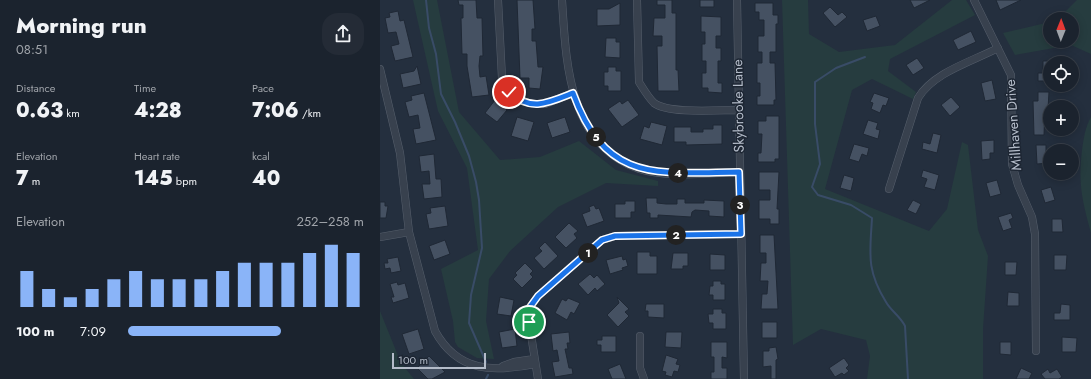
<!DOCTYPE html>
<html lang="en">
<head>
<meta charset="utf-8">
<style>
	:root { --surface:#1b232e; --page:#242b36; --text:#f1f3f6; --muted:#a0a4aa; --line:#39404a; --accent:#8ab4f8 }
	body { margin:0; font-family:Jost,sans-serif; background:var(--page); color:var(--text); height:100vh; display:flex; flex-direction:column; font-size:15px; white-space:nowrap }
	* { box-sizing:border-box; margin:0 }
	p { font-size:13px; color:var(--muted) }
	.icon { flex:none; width:22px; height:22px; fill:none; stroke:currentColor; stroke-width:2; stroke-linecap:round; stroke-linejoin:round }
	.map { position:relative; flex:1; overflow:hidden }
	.panel { display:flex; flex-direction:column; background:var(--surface); width:380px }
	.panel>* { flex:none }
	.needle { width:26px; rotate:1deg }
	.fabs { position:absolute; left:663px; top:12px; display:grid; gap:8px }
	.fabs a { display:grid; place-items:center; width:36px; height:36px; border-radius:50%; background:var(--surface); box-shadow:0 2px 10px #0003,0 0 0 1px var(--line); font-size:20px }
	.scale { position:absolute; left:12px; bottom:10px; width:94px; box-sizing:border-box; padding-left:4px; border:2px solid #b4bcc9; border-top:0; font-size:11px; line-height:14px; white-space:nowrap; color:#b4bcc9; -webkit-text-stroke:3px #1d2633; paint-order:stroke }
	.pin { position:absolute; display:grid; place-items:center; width:34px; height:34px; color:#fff; margin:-17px; border:2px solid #fff; border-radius:50%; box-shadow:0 1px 4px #0007 }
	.km { position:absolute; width:20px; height:20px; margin:-10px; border-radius:50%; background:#222; color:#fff; font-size:11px; line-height:20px; text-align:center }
	.round { display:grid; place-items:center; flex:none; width:42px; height:42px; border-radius:16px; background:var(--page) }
	.head { display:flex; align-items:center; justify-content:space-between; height:68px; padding:0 16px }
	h1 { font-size:22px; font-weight:800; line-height:30px }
	.stats { display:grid; grid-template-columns:repeat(3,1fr); gap:6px; height:68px; padding:4px 16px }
	.stats div { display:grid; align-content:center }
	.stats b { font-size:20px; font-weight:800 }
	.stats small { font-size:11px; font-weight:400 }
	.stats p { font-size:11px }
	.chart { height:112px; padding:8px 16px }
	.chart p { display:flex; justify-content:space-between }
	.chart svg { width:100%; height:72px; margin-top:4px; stroke:var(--accent); stroke-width:6 }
	ul { padding:0 16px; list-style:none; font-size:13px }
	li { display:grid; grid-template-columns:64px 48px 1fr; align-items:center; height:30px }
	li i { height:10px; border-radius:5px; background:var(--accent) }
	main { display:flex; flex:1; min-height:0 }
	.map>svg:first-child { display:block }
	.green { fill:#263c3f }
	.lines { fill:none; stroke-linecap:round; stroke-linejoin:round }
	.stream { stroke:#394c67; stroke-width:2 }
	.building { fill:#455162; stroke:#1f2835 }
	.street-casing { stroke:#565f6c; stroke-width:8 }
	.street { stroke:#38414e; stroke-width:7 }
	.route-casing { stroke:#fff; stroke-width:8 }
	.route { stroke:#1a73e8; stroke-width:5 }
	.labels { text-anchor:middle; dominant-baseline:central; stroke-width:3; stroke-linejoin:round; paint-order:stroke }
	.street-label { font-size:14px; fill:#b4bcc9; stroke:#1d2633 }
</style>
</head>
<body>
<main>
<section class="panel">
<div class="head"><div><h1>Morning run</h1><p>08:51</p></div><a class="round"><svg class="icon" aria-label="share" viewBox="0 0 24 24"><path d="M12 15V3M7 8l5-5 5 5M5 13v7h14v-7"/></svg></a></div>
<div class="stats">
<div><p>Distance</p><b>0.63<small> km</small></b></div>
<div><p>Time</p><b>4:28</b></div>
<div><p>Pace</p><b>7:06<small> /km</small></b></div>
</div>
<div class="stats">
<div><p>Elevation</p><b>7<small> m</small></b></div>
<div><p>Heart rate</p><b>145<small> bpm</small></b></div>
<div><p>kcal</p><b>40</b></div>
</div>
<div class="chart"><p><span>Elevation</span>252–258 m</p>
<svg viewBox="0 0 160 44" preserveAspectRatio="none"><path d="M5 44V22M15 44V33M25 44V38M35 44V33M45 44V27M55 44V22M65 44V27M75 44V27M85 44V27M95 44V22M105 44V17M115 44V17M125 44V17M135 44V11M145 44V6M155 44V11"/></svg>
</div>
<ul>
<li><b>100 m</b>7:09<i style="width:65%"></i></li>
</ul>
</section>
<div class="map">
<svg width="711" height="379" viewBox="0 0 711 379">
	<rect width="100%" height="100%" fill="#242f3e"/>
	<path class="green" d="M33,0H57L79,112L120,160L160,157L199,141L236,170L278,181V186L226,183L178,207L130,251L109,279L106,321L114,359L97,358L78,347L75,342L73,321L61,269L98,250L87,168L58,111Z
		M402,0H428L429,34L459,52L515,45L572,0H586L595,15L510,59L508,71L536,92L533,99L492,79L472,90L445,189L549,231L567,209L582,142L588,145L598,230L608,256L603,329V379H487L490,356L486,340L441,329L413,345Z
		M697,0H711V54L691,45L635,55L623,33L670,22V41H692V19H678Z
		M711,117V233C702,200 698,184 702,150C704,137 705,128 711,117Z
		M0,311L21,363L34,379H0Z"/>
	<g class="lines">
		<path class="stream" d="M46,0L49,28L56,54L61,94L75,122L89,156L96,182L99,200L102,248L91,295L89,323L106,362
			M485,57L456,68L435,82V124L440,164L432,187L438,195L471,205L492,218C490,253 486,270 506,302C511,311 520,316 525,326L528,379
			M106,379L108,375"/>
	</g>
	<path class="building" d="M78,0H96L97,18H102L103,56H100L99,66L100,77L106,76L109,95L92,97L87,66V54H82L81,18H83V5H79Z
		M137,0H153L155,29H152V41H156L158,67H163L160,89L149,88V78H140Z
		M277,0H292V13H296V70H298L299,91H278L277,46H282V36H273L274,18H285V5H277Z
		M320,0H334V7H320Z
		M530,0H550L534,8Z
		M616,0H641L620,10Z
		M240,3V25L217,26V9H229Z
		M375,3H393V15H398V24H396V52H390V63H395L396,100H394V105H377V96H380V83H377V63H382V52H378V36H384V20H379V12H375Z
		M450,7L458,15L462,12L467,17L455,27L443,13Z
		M18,11L20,21L24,20L33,57L15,61L11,46L19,44L16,32L8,33L5,18L10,17L9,13Z
		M321,16L341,17V36H336V48H341V61H338V83H342V93L328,92V88H322V73H326V61H322V44H325V32H321Z
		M496,16L500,26L487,31L483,20Z
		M591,31L596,42L578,50L573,40Z
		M226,38H236V42H240V58L225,57Z
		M537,58L544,68L533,75L526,65Z
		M663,61H670V81H658V73H663Z
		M37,66L41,84L23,88L20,74L34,71Z
		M228,67H236V71H241V91H228V86H224V72H228Z
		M612,80L616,99L605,101L601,83Z
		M658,92H669L668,109H665L664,135H654L653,101H658Z
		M44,93L56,140L36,144L33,129L40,128L38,115L29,117L25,102L32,100L31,96Z
		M494,93L509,98L506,106L503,105L500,113L491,109L493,103L490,102Z
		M571,97L580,107L570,116L561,105Z
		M115,100L127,110L117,122L105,113Z
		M248,100L259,115L242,127L228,109L240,101L242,104Z
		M386,116H399V159H395V162H378V153H381L382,134H378V121H386Z
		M137,117L154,122L148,141L131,136Z
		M185,117L190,132L172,138L167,123Z
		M488,120L498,123L496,129L500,130L498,139L483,134Z
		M271,122L287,126L282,145L260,139L264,126L269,128Z
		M333,125H342V144L306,145V142H294V127H311V132H323V129H333Z
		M553,133L561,135L557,153L542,149L543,142L550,144Z
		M614,140V153H610V159L602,160L601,141Z
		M474,144L489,148L487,156L482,154L479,162L469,159Z
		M656,145H666V157H669V163L657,164Z
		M54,154L56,179H61L62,197L44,199L42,184H50L49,171L41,172L39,156Z
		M543,170L559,175L555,190L544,187L547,179L541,177Z
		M379,172H399L397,209H399V224H390V219H379V200H390V190H379Z
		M464,175L474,178L471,191L460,188Z
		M617,180L621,194L610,197L606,183Z
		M671,187L675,200L665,203L661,190Z
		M266,198H277V203L286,204H297V199H305V203H324V200L344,201V217L329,216V211L315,210L312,212L311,217L278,215V218H270V213H267Z
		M533,200L541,204L536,214L527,210Z
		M245,201H255V212H251V218H235V204H245Z
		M0,202H5V206H8L6,218H0Z
		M214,205L216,209L219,208L224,221L207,227L202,214L210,211L209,207Z
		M65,206L68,226L49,229L46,214L51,213L50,208Z
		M631,213L633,218L629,220L632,228L623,231L618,217Z
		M672,219H682L683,232H672Z
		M189,223L198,231L194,234L197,238L186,248L175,237Z
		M380,235H394L398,309H381L382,294H387L388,281H380L381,263H386V253H380Z
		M65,240L70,254L54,260L49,246Z
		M165,242L178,256L164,269L154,258L162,251L159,248Z
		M257,252H270V256H277V274H257Z
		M293,253H308V266H303V269H291Z
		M330,254L345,255V270H330Z
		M674,255H687L686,270H674Z
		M242,256L243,260L246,259L248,266L242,268L243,270L230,274L226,260Z
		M18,257L21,271L11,273L10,268L5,269L4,263H8L7,259Z
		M625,262H637L636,275H625Z
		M145,263L153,271L150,274L153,277L142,288L133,279L137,275L135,273Z
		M210,274L214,278L217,275L225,284L217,291L215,288L208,295L198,284Z
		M333,281H341V284H345V300H333V295H329L330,286H333Z
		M17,282L18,285L25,283L29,298L13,303L11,297H14L10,284Z
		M628,292L639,293V306H627Z
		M120,297L134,300L131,316L117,314Z
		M237,297L249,309L245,312L249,316L238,327L227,315L239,303Z
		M188,298L200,303L194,314L191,312L187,320L175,313L182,299L186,301Z
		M266,304H284V318L268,317V311H265Z
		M681,304L690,305V320H674V313H680Z
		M333,309H342V313H346V329H333V323H329L328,314H333Z
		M382,322H397V338H382Z
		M38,329L44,349L29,354L22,334Z
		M135,329L137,346L122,348L119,332Z
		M189,332L190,343H187L188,349H185L189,368H192L193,374L175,377L172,362L179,361L177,350L173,351L171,334Z
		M286,332H302L301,348L285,347Z
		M222,336H236V352H221V345H217V340H222Z
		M682,337L697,338L696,352H682Z
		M331,342H347V358L342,357V368H347V379H331V372H334V357H331Z
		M620,342H631V355L620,354Z
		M396,347L398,359L396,360V379H391V366L383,367V351H389V348Z
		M286,355L298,359L296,364L300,365L298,372L294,371L292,377L285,375L286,372L282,371Z
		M49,356L65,372L52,379H48L37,368Z
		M464,358L469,365L466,368L469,371L464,375L462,373L455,377L449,368Z
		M240,364L246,379H232L228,369Z
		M641,368L652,373L649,379H636Z
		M668,369L670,373L677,369L682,377L679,379H665L661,374Z"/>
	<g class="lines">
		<g class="street-casing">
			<path id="street" d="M118,0L122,78L129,92L137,99L153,104H165L193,93
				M182,0C186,62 188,144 259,169C287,178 329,173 359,172
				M257,0L259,82C264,90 268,97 274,103C288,114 339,110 358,110
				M357,0L364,379
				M594,0L631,75L632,164L638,185L652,217L655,234L656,351
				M0,69L20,153L29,232L55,331C78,373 114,372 155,364
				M509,189L538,98C554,72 591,62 618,48
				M0,237L29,232
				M260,336V368L264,379
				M123,366L134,362L154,359
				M158,379L149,322L150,307L158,296L222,240L235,236L361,234"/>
		</g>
		<use href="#street" class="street"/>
	</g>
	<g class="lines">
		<g class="route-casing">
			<path id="route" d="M129,92C151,112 168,103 193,93C226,184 277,173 359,172L361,234L235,236L222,240L158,296L150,307L149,322"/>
		</g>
		<use href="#route" class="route"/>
	</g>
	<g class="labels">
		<g class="street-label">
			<text transform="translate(358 106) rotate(-91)">Skybrooke Lane</text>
			<text transform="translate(633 125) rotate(-94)">Millhaven Drive</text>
		</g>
	</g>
</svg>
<div class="fabs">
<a><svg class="needle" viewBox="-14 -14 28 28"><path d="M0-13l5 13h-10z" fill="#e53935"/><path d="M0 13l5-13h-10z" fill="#a0a4aa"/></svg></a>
<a><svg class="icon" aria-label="locate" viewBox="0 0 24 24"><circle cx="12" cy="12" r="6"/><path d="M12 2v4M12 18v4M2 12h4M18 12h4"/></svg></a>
<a>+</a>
<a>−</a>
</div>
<div class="scale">100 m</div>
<div class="pin" style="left:149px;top:322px;background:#1e9e55"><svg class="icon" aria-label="arrive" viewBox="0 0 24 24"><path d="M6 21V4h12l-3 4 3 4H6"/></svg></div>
<div class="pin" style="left:129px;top:92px;background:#d93025"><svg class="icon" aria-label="check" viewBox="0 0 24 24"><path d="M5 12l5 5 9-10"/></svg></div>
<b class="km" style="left:208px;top:253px">1</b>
<b class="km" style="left:296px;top:235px">2</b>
<b class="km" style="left:360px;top:205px">3</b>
<b class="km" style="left:298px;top:173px">4</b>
<b class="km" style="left:216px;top:137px">5</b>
</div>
</main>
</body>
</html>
